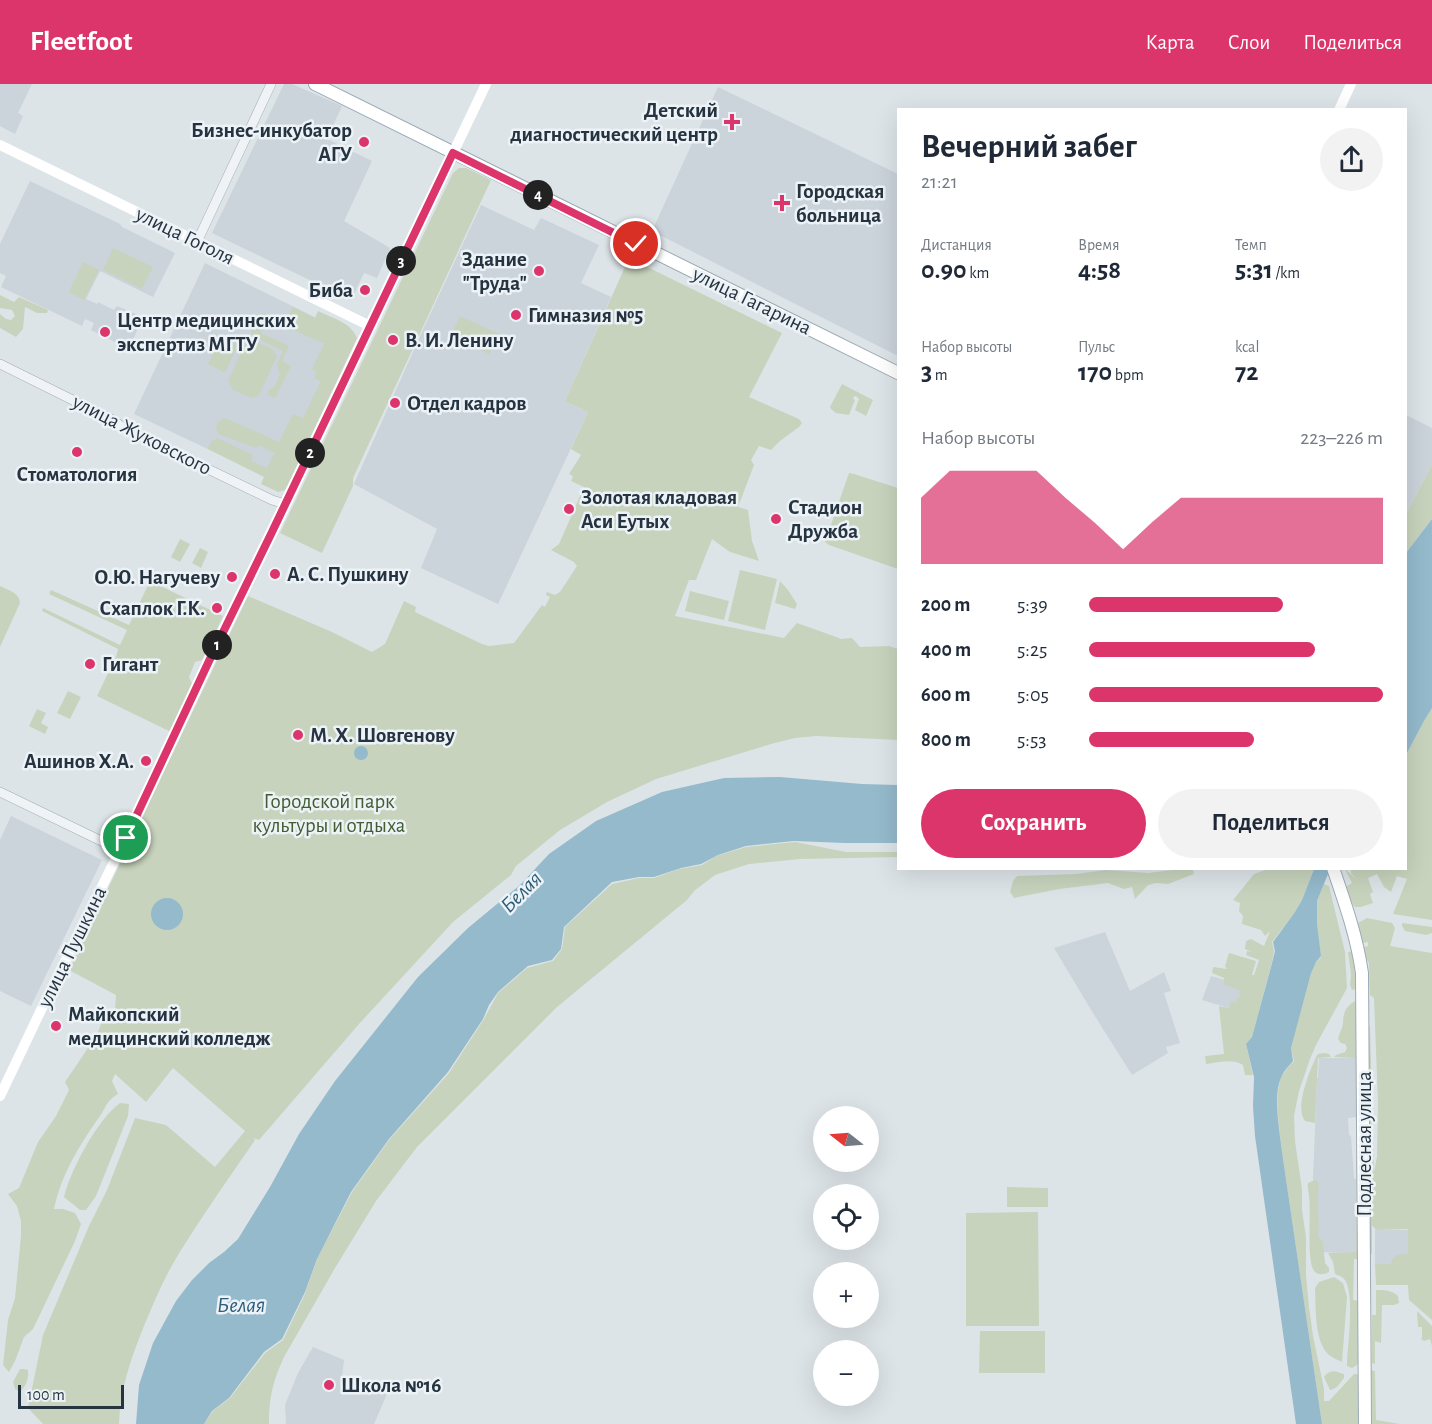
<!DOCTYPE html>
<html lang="ru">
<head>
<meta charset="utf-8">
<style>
	:root { --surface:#fff; --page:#f2f2f3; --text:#1f2937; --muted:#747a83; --accent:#db356c }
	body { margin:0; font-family:"Alegreya Sans",sans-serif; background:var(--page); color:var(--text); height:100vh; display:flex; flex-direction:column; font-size:22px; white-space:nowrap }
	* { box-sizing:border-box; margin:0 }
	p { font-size:20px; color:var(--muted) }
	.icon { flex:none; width:33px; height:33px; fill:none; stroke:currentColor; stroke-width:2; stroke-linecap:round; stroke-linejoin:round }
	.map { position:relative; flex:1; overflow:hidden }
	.drawer { position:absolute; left:897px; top:24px; width:510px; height:762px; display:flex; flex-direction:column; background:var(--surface); border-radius:0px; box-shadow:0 6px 24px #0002 }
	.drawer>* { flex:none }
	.needle { width:39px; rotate:287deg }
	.buttons { position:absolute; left:813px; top:1022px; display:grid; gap:12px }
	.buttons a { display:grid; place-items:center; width:66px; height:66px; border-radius:50%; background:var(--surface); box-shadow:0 6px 24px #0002; font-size:30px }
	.scale { position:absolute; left:18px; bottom:15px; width:106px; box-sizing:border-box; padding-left:6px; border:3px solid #253440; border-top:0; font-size:16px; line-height:21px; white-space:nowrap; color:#253440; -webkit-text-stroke:4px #ecf2f6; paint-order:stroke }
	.pin { position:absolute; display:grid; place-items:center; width:51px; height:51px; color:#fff; margin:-26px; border:3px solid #fff; border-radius:50%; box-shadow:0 2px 6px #0007 }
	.km { position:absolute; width:30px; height:30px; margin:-15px; border-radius:50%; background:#222; color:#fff; font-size:16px; line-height:30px; text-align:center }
	.round { display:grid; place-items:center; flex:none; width:63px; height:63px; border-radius:32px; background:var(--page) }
	.summary { display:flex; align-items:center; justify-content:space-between; height:102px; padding:0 24px }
	h1 { font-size:33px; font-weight:700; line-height:45px }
	.stats { display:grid; grid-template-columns:repeat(3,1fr); gap:9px; height:102px; padding:6px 24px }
	.stats div { display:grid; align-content:center }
	.stats b { font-size:26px; font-weight:700 }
	.stats small { font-size:16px; font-weight:400 }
	.stats p { font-size:16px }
	.chart { height:168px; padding:12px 24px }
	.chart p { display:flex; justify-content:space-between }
	.chart svg { width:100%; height:108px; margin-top:6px; fill:var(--accent); opacity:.7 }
	.action { display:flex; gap:12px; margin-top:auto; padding:12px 24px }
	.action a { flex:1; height:69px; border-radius:36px; background:var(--accent); color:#fff; font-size:24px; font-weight:700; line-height:69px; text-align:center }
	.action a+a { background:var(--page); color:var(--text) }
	ul { padding:0 24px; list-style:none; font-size:20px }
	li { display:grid; grid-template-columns:96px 72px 1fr; align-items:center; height:45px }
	li i { height:15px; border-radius:8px; background:var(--accent) }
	header { display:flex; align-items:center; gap:36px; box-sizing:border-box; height:84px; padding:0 30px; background:var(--accent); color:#fff }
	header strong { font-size:28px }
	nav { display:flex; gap:33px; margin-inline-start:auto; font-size:21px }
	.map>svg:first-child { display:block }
	.built { fill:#cbd3db }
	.green { fill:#c7d3bd }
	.water { fill:#94bacc }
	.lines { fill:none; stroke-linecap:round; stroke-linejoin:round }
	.tertiary-casing { stroke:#a2acb2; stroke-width:10 }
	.primary-casing { stroke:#9baab5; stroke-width:14 }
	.tertiary { stroke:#f0f3f6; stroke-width:9 }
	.secondary { stroke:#fff; stroke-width:10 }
	.primary { stroke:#fff; stroke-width:12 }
	.route-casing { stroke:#fff; stroke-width:12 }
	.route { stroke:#db356c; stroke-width:8 }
	.poi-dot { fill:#db356c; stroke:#ecf2f6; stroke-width:2 }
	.labels { text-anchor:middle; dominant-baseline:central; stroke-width:5; stroke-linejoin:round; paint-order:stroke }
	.poi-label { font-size:21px; font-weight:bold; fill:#253440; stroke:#ecf2f6; text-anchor:start }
	.street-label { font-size:21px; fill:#253440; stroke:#ecf2f6 }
	.park-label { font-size:21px; fill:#415d31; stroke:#ecf2f6 }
	.water-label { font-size:22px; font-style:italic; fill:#2b5c78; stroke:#ecf2f6 }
</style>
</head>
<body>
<header>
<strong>Fleetfoot</strong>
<nav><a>Карта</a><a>Слои</a><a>Поделиться</a></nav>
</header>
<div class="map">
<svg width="1432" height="1340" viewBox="0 0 1432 1340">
	<rect width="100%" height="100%" fill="#dde4e8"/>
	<path class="built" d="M0,0H32L18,29L23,32L15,50L0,42Z
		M284,0H292L342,22L327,55L372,77L344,137L390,164L377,194L364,189L351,216L212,149Z
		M718,3L898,90V272L652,147Z
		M30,97L120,140L122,143L175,169L153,213L100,187L86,215L97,220L98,218L114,226L117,222L143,233L129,265L91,246L94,239L85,235L82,242L1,203L6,192L0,189V160Z
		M481,121L534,146L541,134L599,161L581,199L611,213L565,317L588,328L498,520L421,484L437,445L354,400L421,250Z
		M205,179L349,250L281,400L134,330Z
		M1406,331L1432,344V381L1406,430Z
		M11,732L102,776L31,922L0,907V756Z
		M1105,848L1130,907L1164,888L1171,907L1164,909L1180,959L1166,963L1168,969L1132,991L1093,929L1054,864Z
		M1211,892L1250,903L1243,925L1229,924L1202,916Z
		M1319,974H1355L1356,1033L1348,1034L1349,1051L1351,1052L1354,1094L1356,1096V1169L1313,1168V1094L1317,994H1318Z
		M1375,1146H1408V1180H1375Z
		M313,1263L344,1276L342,1293L387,1310L374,1340H286L285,1321L298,1289Z"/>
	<path class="green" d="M459,84H466L491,96L353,394V402L322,469L280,449L453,89Z
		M113,164L153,183L142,205L103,186Z
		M629,174L782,249L749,313L799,335L802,339L799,343L780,357L771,366L759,362L751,376L754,381L738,423L748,426L752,457L759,477L730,468L712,455L696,496H689L675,532L784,554L797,539L839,554L840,555L852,554L860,563L889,562L898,565V656L816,652L795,654L771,660L656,695L607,718L560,746L516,782L511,791L453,838L359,940L259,1056L253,1054L255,1056C229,1094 202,1132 178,1171C164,1194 154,1218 144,1242C131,1274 120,1305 119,1340H43L28,1324L43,1251L89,1142L107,1106L135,1034L166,1041L215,1083L245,1047L173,984L146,1018L115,990L112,997L118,1010C106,1017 107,1022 100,1032C80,1060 61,1091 54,1125H63L75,1129L81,1140L75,1157L33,1245L24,1253L15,1277L9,1288L3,1281L8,1236L15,1214L21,1152V1137L17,1122L8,1110L19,1104L38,1058L56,1032L69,1006L65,998L88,964L94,959L102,937L110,935L115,926L116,911L69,886L248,512L332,548L372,568L385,560L404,517L416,523L415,528L482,560L489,562L514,559L542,521L545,523L550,513L546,511L547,508L555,511L560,508L577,482L574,478L551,466L559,460L584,403L571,397L573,392L569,390L581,371L571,365L588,328L565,317Z
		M83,178L99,186L84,216L69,208Z
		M0,211L14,218L19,213L48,226L47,229H37L25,223L23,245L16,253L0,244V230L6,235L11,236L15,232L12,226L0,224Z
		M293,223L315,234L318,227C332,234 351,238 357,254L288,401L285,406L278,408L261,400L264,393L208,365L211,358L217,354L253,371L251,377L267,384L275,369L258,361L256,364L219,350L216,345L218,338L224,334L227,335L279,358L293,330L303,334L321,297L314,294L317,288L312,285L324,260L268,234L261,249L289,262L282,277L291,282L275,314L267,310L269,306L275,302L280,290L277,281L283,267L255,253L251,248C257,222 267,229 286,237Z
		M460,232L499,250L489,270L451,252Z
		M224,253L238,261L226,287L224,288L208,280L218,258L221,259Z
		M254,257L272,265L277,272L259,311L252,314L233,306L228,297L244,262L249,258Z
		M842,300L873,316L866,332L855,326L859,315L856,312L853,313L854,316H855L849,331L836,329L831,325L830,323Z
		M1432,381V435L1406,469V430Z
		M849,389L854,390L898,404V485L829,461L825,458Z
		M180,455L190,460L180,478L171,473Z
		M200,464L208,468L201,484L192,479Z
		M740,486L777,495L765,546L728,537Z
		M150,497L223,532L202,576L195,578L189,593L193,602L171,648L97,612L116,573L118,565L42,527L43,524L120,561L127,546L49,510L51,506L129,541Z
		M780,497L788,506L797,520L795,525L775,519Z
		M0,502C8,506 20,509 20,519L0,563Z
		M690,507L729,517L724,536L685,527Z
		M68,607L81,613L70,635L57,629Z
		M1432,624V836L1393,830L1407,795L1397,792L1391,808L1384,803L1377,790L1368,794L1373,808L1370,810L1373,819L1361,823H1355L1351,818L1345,803L1352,799L1345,785L1356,795L1351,789V785L1406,784V671L1424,637Z
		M37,625L46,629L41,639L48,643L45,650L29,642Z
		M795,758L846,768H898V773L800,775L749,780L715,791L694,807L687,816L557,923L417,1063L376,1117L335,1184L284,1273C273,1297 269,1313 269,1340H204L213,1327L230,1314L265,1269L283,1256L304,1212L318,1173L352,1108L389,1056L449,989L484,935L498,909L527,884L553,877L562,865L565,843L612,800L639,794H654L679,785L702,781L716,772L746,763Z
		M1181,785L1193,786L1194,790L1168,800L1156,799L1148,801L1135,815L1132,803L1124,805L1108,799L1059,805L1014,814L1010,808L1013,797L1017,792L1076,790L1106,786L1148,789Z
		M1268,785H1314L1302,816L1295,828L1272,858L1274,867L1271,882L1252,953L1246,960L1253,991H1245L1243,981C1232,974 1218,979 1206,980L1205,972L1224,970L1219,922L1229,924L1231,917L1236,919L1237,914H1239L1241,907L1224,900V894L1212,889L1213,883L1227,885L1225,882L1229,869L1256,877L1252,891H1254L1259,876L1246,871L1247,867L1252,868L1245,865L1246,857L1251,855L1264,862L1270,847L1265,852L1261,846L1242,840L1243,832L1239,827L1240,819L1233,816L1254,790Z
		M1324,800L1329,802L1345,868L1347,904L1316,961L1310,975L1299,1007L1294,1032L1295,1057L1302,1105V1126L1306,1153V1192L1309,1223L1313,1252L1324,1305V1317H1329L1354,1290H1357L1359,1292L1360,1340H1322L1282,1068C1280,1048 1273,1009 1282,992C1285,986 1290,981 1294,977L1291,964L1294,951L1312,883L1321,873L1317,839V817Z
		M1367,834L1392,839L1395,844L1390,862L1432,869V1236L1409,1216L1408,1201H1376L1375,1180H1391L1393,1175L1397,1171L1408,1170V1145L1376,1146L1372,1141V1170H1369L1367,947L1370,942L1374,1088L1377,1073L1378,1019L1374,914L1370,911L1369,879L1365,872L1364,863L1368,862V858L1362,859L1358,839Z
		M1402,839L1432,843V849L1426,851L1405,847L1402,842Z
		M1353,867L1356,905L1352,906L1350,901L1351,890L1348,868Z
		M1359,915V1033H1356L1355,974L1334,973L1336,971L1345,968L1347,964L1345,960L1341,959L1338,955C1339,950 1342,945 1343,940C1343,928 1346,921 1359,915Z
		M1325,969L1329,970L1331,973L1318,974L1315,1039L1305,1037C1294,1024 1310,986 1317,971L1318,970Z
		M120,1019L129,1020L128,1032L96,1112L86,1126H80L64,1113C71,1085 97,1036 120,1019Z
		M1315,1096L1319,1099C1316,1117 1320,1135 1318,1153L1323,1158L1325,1179L1329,1184V1188C1323,1191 1316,1192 1313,1185C1307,1174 1311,1129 1309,1113C1309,1108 1307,1104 1308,1099Z
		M1357,1096H1360L1358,1175H1354L1353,1216L1360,1217L1359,1277L1357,1281L1352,1284L1347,1282V1278C1348,1260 1354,1213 1346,1198C1344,1193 1340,1192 1335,1190L1333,1178L1328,1169L1356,1168Z
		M1007,1103L1048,1104V1123H1007Z
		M1038,1128L1039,1242H966V1129Z
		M1334,1193L1343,1199L1347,1213L1342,1278C1338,1276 1333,1274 1329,1271C1314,1258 1316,1223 1315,1204L1319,1198Z
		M1376,1206C1384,1206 1392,1206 1398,1212L1399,1219L1394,1221H1382L1381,1259L1375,1257V1280L1372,1279V1231H1376Z
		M1417,1227L1432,1242V1262L1430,1255L1424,1257L1421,1255L1422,1253V1243H1418Z
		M980,1247H1045V1289H979Z
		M20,1285H24L28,1286C29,1295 26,1302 20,1308L15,1305L13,1298Z
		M1371,1286L1375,1287L1376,1336L1400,1340H1372Z
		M1334,1287L1344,1290V1294L1337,1303L1331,1306H1330L1324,1293C1327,1289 1329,1288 1334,1287Z"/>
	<path class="water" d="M1432,435V624L1424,637L1406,671V469Z
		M354 669a7 7 0 1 1 14 0a7 7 0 1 1-14 0Z
		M780,693L862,700L898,701V759H845L794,757L764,760L746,762L718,771L701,780L681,784L654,793H639L612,798L564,843L561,865L552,876L528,882L498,908L489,921L483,935L448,988L389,1055L351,1108L317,1175L305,1208L282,1255L264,1268L229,1314L212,1327L204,1340H136L139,1301L153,1259L176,1217L192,1196L209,1179L224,1168L238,1155L270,1103L299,1050L335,997L418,893L468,844L520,801L549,770L596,737L662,708L724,694Z
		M1314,785H1330L1317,817V839L1321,872L1316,878L1311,889L1291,964L1293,977C1290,981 1284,986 1282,992C1272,1009 1280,1048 1282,1068L1322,1340H1296L1255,1052L1253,1022L1254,993L1246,960L1252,953L1271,883L1275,867L1273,858L1295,828L1302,816Z
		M151 830a16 16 0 1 1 32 0a16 16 0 1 1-32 0Z"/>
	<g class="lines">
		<g class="tertiary-casing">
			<path id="tertiary" d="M197,158L271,0
				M0,280L113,336L125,345L272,416L285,420
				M0,708L120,766"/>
		</g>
		<g class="primary-casing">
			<path id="primary" d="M315,0L898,289
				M1333,784C1345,819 1357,853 1362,889L1365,1340"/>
		</g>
		<use href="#tertiary" class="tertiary"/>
		<path class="secondary" d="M1339,26L1351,0
			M0,61L370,242
			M0,1012L41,926L120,766L209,577L272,448L486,0"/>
		<use href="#primary" class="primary"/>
	</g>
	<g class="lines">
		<g class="route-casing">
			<path id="route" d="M126,754L209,577L272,448L453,69L636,160"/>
		</g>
		<use href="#route" class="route"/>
	</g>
	<g class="poi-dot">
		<path d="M729 29h6v6h6v6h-6v6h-6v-6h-6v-6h6z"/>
		<circle cx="364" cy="58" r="6"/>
		<path d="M779 110h6v6h6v6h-6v6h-6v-6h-6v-6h6z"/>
		<circle cx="539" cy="187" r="6"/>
		<circle cx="365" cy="206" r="6"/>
		<circle cx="516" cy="231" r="6"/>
		<circle cx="105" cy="248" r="6"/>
		<circle cx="393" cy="256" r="6"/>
		<circle cx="395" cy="319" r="6"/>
		<circle cx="77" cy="368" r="6"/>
		<circle cx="569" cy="425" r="6"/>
		<circle cx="776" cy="435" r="6"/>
		<circle cx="275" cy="490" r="6"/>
		<circle cx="232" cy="493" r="6"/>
		<circle cx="217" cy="524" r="6"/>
		<circle cx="90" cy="580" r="6"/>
		<circle cx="298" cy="651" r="6"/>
		<circle cx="146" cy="677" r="6"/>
		<circle cx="56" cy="942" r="6"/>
		<circle cx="329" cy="1301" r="6"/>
	</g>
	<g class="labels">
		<g class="poi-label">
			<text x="718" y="26" text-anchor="end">Детский<tspan x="718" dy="24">диагностический центр</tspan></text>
			<text x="352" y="46" text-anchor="end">Бизнес-инкубатор<tspan x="352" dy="24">АГУ</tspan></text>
			<text x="796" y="107">Городская<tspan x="796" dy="24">больница</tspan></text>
			<text x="527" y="175" text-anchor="end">Здание<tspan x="527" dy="24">"Труда"</tspan></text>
			<text x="353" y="206" text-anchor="end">Биба</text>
			<text x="528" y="231">Гимназия №5</text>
			<text x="117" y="236">Центр медицинских<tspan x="117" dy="24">экспертиз МГТУ</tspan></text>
			<text x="405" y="256">В. И. Ленину</text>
			<text x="407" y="319">Отдел кадров</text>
			<text x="77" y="390" text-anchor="middle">Стоматология</text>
			<text x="581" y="413">Золотая кладовая<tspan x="581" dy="24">Аси Еутых</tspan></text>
			<text x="788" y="423">Стадион<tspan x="788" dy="24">Дружба</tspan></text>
			<text x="287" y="490">А. С. Пушкину</text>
			<text x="220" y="493" text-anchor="end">О.Ю. Нагучеву</text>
			<text x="205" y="524" text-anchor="end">Схаплок Г.К.</text>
			<text x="102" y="580">Гигант</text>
			<text x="310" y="651">М. Х. Шовгенову</text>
			<text x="134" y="677" text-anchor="end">Ашинов Х.А.</text>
			<text x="68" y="930">Майкопский<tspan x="68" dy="24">медицинский колледж</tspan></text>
			<text x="341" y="1301">Школа №16</text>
		</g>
		<g class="street-label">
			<text transform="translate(185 152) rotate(26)">улица Гоголя</text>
			<text transform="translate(752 217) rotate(26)">улица Гагарина</text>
			<text transform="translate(142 351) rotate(27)">улица Жуковского</text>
			<text transform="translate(72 863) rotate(-64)">улица Пушкина</text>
			<text transform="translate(1364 1060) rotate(-90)">Подлесная улица</text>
		</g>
		<g class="park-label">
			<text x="329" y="717">Городской парк<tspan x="329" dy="24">культуры и отдыха</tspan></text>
		</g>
		<g class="water-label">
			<text transform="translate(521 808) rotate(-45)">Белая</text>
			<text x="241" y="1221">Белая</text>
		</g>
	</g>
</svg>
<div class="buttons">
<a><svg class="needle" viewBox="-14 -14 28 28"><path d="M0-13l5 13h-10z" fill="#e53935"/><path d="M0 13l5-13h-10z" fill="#747a83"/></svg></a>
<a><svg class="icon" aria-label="locate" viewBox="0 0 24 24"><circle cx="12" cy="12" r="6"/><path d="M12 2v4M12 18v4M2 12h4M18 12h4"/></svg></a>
<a>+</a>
<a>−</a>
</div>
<div class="scale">100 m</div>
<div class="pin" style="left:126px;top:754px;background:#1e9e55"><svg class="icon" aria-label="arrive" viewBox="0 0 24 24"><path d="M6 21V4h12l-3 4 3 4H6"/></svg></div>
<div class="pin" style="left:636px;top:160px;background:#d93025"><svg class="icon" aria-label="check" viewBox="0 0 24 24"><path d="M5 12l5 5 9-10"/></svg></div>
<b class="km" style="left:217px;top:561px">1</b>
<b class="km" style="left:310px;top:369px">2</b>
<b class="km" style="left:401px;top:177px">3</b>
<b class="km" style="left:538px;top:111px">4</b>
<section class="drawer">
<div class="summary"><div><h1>Вечерний забег</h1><p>21:21</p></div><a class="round"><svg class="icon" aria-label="share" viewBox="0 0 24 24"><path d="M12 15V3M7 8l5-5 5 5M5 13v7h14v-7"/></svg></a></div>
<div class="stats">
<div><p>Дистанция</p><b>0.90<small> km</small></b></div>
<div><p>Время</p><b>4:58</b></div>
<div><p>Темп</p><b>5:31<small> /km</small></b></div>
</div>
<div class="stats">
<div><p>Набор высоты</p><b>3<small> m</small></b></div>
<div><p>Пульс</p><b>170<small> bpm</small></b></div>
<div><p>kcal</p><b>72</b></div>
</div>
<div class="chart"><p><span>Набор высоты</span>223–226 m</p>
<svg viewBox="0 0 160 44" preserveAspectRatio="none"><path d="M0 44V17L10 6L20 6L30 6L40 6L50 17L60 27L70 38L80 27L90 17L100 17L110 17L120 17L130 17L140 17L150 17L160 17V44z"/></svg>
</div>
<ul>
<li><b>200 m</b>5:39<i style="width:66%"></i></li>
<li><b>400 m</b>5:25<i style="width:77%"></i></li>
<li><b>600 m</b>5:05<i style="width:100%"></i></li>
<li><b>800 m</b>5:53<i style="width:56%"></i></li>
</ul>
<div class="action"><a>Сохранить</a><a>Поделиться</a></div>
</section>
</div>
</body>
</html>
